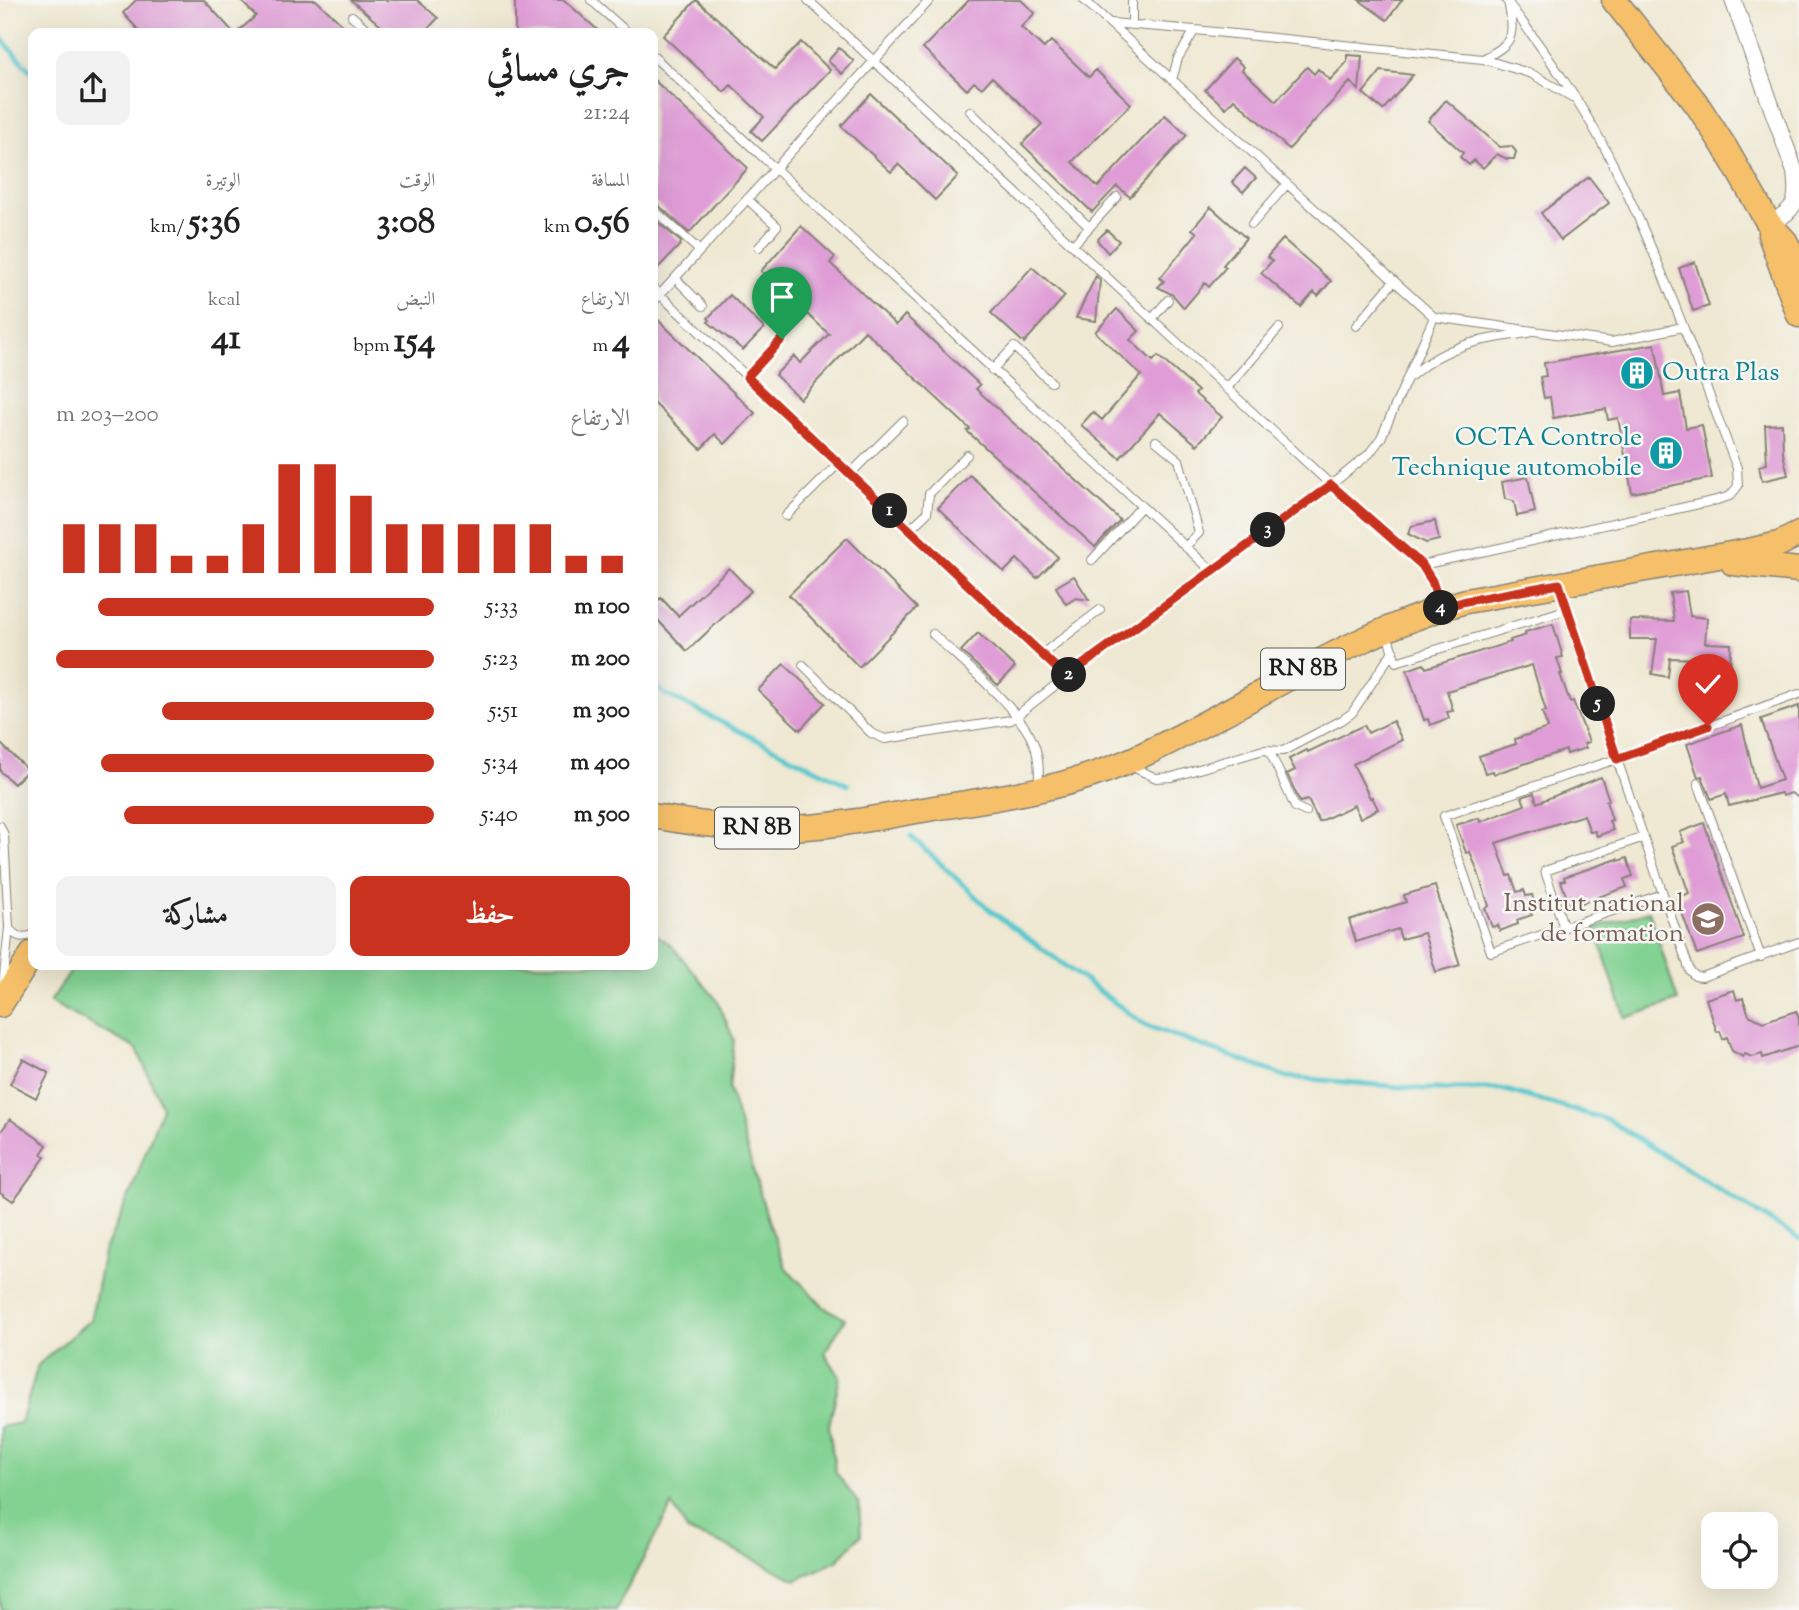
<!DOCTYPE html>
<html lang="ar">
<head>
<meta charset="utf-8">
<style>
	:root { --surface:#fff; --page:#f2f2f2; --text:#222; --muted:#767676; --accent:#c8321e }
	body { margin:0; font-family:"Sorts Mill Goudy",Amiri,serif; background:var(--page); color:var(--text); direction:rtl; height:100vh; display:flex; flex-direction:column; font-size:26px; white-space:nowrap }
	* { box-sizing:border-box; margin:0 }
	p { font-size:23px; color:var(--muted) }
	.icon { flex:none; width:38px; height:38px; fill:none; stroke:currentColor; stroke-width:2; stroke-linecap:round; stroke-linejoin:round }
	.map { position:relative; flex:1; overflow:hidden; direction:ltr }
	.drawer { position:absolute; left:28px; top:28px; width:630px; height:942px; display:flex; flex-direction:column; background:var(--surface); border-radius:14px; box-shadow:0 7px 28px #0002; direction:rtl }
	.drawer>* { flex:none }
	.tools { position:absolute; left:1701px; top:1512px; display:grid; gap:14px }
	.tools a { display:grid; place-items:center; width:77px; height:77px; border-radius:14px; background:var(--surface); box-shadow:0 7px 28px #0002; font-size:35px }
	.pin { position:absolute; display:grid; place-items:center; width:60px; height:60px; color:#fff; margin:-72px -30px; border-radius:50% 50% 50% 0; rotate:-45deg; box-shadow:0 0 7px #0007 }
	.pin .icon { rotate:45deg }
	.km { position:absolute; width:35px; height:35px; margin:-18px; border-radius:50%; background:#222; color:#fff; font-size:19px; line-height:35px; text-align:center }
	.round { display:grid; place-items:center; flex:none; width:74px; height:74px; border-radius:14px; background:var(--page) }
	.headline { display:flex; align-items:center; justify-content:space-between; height:119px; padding:0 28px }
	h1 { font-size:38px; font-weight:700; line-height:52px }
	.figures { display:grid; grid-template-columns:repeat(3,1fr); gap:10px; height:119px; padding:7px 28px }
	.figures div { display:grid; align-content:center }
	.figures b { font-size:35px; font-weight:700 }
	.figures small { font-size:19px; font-weight:400 }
	.figures p { font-size:19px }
	.chart { height:196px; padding:14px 28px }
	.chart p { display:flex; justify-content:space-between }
	.chart svg { width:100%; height:126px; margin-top:7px; stroke:var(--accent); stroke-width:6 }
	.button { display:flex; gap:14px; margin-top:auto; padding:14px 28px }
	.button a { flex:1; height:80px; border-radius:14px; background:var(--accent); color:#fff; font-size:28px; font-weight:700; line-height:80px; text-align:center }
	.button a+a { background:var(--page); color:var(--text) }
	ul { padding:0 28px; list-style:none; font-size:23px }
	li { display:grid; grid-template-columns:112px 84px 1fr; align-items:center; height:52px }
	li i { height:18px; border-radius:9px; background:var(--accent) }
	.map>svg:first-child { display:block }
	.green { fill:#82d292; stroke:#4f7757; stroke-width:2 }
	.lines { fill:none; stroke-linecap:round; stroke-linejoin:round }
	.stream { stroke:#59c7ce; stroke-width:5 }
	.building { fill:#df9cd6 }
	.service-casing { stroke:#868277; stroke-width:10 }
	.minor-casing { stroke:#868277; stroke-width:18 }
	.primary-casing { stroke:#868277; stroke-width:27 }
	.trunk-casing { stroke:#868277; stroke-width:27 }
	.service { stroke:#fff; stroke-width:8 }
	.minor { stroke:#fff; stroke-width:16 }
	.primary { stroke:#f6c06b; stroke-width:24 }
	.trunk { stroke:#f6c06b; stroke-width:24 }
	.route-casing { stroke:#fff; stroke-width:14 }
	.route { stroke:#c8321e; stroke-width:9 }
	.labels { text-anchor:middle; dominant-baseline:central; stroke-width:5; stroke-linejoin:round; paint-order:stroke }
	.shield { fill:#f6f6f2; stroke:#5d5d5c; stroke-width:2 }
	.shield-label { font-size:24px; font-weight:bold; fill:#1c1c1c }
	.culture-label { font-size:26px; fill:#0d838f; stroke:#f6f6f2; text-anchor:start }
	.education-label { font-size:26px; fill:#785e54; stroke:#f6f6f2; text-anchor:end }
</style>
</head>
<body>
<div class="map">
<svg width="1799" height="1610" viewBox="0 0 1799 1610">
	<rect width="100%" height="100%" fill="#f6f6f2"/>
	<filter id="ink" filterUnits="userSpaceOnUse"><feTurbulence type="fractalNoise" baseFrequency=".0143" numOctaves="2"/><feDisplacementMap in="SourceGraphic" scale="14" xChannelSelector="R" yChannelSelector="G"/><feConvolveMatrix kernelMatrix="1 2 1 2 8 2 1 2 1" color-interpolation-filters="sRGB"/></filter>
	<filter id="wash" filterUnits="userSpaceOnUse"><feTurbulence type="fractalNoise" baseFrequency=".00686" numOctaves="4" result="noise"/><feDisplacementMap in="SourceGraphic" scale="28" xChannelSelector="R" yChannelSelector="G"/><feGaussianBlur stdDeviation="1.57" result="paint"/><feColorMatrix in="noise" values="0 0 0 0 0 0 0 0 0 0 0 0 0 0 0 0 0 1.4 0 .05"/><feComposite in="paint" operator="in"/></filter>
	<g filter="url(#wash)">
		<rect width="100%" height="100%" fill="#efe8d2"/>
		<path class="green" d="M1649,911L1678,1001L1625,1018L1595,928Z
			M653,932L671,945L717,1000L734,1040L729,1089L768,1220L786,1268L823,1306L845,1319L825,1353L840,1377L829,1425L835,1471L859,1504L861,1535L837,1561L796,1580L720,1543L688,1532L672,1505L616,1610H0V1427L21,1423L38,1365L91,1319L104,1252L131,1192L162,1107L137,1049L50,1002L76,964H653Z"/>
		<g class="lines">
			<path class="stream" d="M0,37L33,74
				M653,685L665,694L848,785
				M911,836L990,910L1145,1025L1287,1077L1424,1089H1502L1608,1120L1799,1239"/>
		</g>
		<g id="blocks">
			<path class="building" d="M136,0H204L234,33H141L123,13Z
				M240,0H316L351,33H236L256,16Z
				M351,0H417L438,18L424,33H389Z
				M515,0H564L601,33H515Z
				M696,0L775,69L801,42L830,70L762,141L751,131L764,117L731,85L724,92L663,36Z
				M969,0H1021L1035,13L1021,27L1044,48L1051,41L1089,77L1096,70L1131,104L1072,162L1098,187L1165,115L1187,135L1130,197L1117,186L1092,212L1022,144L1042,124L992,77L982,88L974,82L967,90L923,48Z
				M1359,0H1402L1387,20Z
				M839,48L854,61L842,74L828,61Z
				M1347,55L1362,56L1359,90L1350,82L1289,149L1234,99L1226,108L1205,90L1234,58L1244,67L1242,70L1276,101L1307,67L1314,74L1318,69L1330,80L1347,62Z
				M1381,71L1413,75L1383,110L1363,93Z
				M653,79L748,168L689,233L657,204L653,203Z
				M871,94L958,176L935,200L898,164L891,172L841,126Z
				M1446,100L1500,147L1511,146L1514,149L1516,152L1514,159H1507L1497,154L1483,168L1474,160L1469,165L1460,157L1463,153L1428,121Z
				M1245,168L1256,178L1243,192L1232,182Z
				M1589,177L1609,203L1561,240L1541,213Z
				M1211,207L1246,238L1223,265L1226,267L1209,287L1205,283L1184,308L1173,295L1158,287L1164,281L1160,278L1197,233L1192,229Z
				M653,218L681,242L680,245L653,273Z
				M801,226L835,257L830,263L896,325L905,315L980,385L976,389L1120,520L1095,547L967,431L970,429L865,331L800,399L775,375L794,356L800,363L829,334L761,271Z
				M1107,230L1119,241L1108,253L1097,240Z
				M1283,239L1331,281L1318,296L1314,292L1301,307L1261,273L1272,261L1267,257Z
				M1695,262L1709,306L1693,311L1679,268Z
				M1032,267L1065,296L1024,343L991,313Z
				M1096,276L1100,280L1096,321L1076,318Z
				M730,295L764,328L743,350L708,322L710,320L708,318Z
				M1117,309L1139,331L1130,340L1153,361L1158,356L1198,391L1195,394L1222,417L1197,445L1160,413L1120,458L1081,425L1093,412L1102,420L1141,375L1095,332Z
				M653,315L755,413L725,444L715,434L701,449L653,402Z
				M1655,344L1664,396L1680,393L1686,428L1702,425L1712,478L1632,493L1618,418L1608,420L1606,409L1553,418L1550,397L1544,398L1540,377L1546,376L1544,363Z
				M1782,424L1783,453L1788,475L1762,481L1759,466L1767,464L1765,425Z
				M970,475L1058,557L1037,578L1017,559L1004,572L938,508Z
				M1528,477L1535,512L1517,516L1514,501L1505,499L1502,482Z
				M1435,521L1439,540L1426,543L1408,534L1412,526Z
				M847,538L917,608L859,667L789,595Z
				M729,568L751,591L687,651L653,615V605L661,598L678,616Z
				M1074,576L1089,600L1076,598L1066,604L1056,587Z
				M1686,591L1690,616L1707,618L1705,643L1731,644L1730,670L1702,669V659L1670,658L1668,677L1652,674L1657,639H1630V620L1674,621L1670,593Z
				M1553,624L1563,657L1557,658L1562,674H1560L1570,702L1573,701L1589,742L1584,744L1586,748L1567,754L1566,750L1494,774L1493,771L1485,773L1479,756L1516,744L1515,739L1548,728L1542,712L1546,711L1532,665L1447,691L1453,711L1447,712L1449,718L1430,725L1428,719L1424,720L1407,670L1424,664L1426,668L1511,642L1510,640L1526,635L1525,632Z
				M978,633L1015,667L998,685L961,651Z
				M784,664L825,703L800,730L758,690Z
				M1799,706V798L1791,793L1782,796L1781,793L1729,806L1726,794L1711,799L1702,776L1698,777L1687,744L1742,725L1757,788L1782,780L1761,719Z
				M1393,721L1402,740L1353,764L1370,798L1372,797L1378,809L1360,818L1354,805L1319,822L1308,800L1300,802L1287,774L1295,770L1289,759L1307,750L1308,752L1364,725L1368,733Z
				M0,743L28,770L14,784L0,771Z
				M1601,777L1609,800L1606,801L1612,820L1609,821L1613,830L1597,836L1595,831L1590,832L1584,815L1496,843L1508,876L1511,875L1517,892L1524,890L1526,896L1532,895L1536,909L1530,911L1532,915L1517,920L1518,924L1500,931L1498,925L1492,927L1485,908L1489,906L1478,872L1470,852L1466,853L1456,825L1479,818L1480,822L1525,805L1522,797L1534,793L1537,803Z
				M1704,823L1744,938L1697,954L1677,899L1689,893L1672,846L1684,842L1680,832Z
				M1627,858L1633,876L1624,879L1627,887L1570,907L1561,881L1565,880L1564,877L1618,859V861Z
				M1435,886L1460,965L1436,972L1424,933L1401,939L1398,929L1356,942L1349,920L1406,902L1404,895Z
				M1734,990L1737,1000L1743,998L1749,1015L1763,1022L1796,1011L1799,1019V1046L1763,1058L1762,1054L1752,1057L1745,1054L1743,1057L1732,1051L1727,1037L1723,1039L1720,1031L1717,1032L1706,999Z
				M23,1059L49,1073L36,1098L10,1084Z
				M10,1119L47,1145L41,1154L45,1157L13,1201L0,1192V1133Z"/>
		</g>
	</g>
	<g filter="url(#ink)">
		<use href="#blocks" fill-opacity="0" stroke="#868277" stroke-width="2"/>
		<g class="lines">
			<g class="service-casing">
				<path id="service" d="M591,0L628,33
					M808,0L1331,485L1422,565L1432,581L1440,605
					M1084,0L1434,317L1612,342L1683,327
					M1132,0V25
					M1509,6C1515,39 1512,43 1483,59L1532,74L1572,97
					M352,16L371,33
					M1111,23L1195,30L1178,58L1172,80
					M1195,30L1483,59
					M653,56L1212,571
					M970,111L1089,227
					M747,199L777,226L759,247
					M653,209L700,251
					M1252,224L1287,184
					M1073,245L1117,197
					M675,278L703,306
					M653,288L1066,677
					M653,302L930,0
					M1152,319L1168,300
					M1356,326L1394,281
					M992,370L1014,347L1051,382
					M1411,376C1447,344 1482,339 1528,333
					M747,377L782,339
					M1227,388L1279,328
					M1156,441L1179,460L1199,533L1185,547
					M850,474L903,421
					M786,516L839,463
					M910,529L927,513L929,494L967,455
					M1092,560L1141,507
					M1422,565L1717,500L1730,496L1738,486L1737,468C1698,367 1662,263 1614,166C1585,107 1546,53 1506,0
					M933,634C962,662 1018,707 1033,742C1039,754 1039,771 1039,785
					M1387,634L1396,662L1566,610L1663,894L1491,952L1444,816L1617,759L1799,694
					M1042,654L1100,610
					M803,665L871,733L885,739L1011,720L1066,677L1331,485L1369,454L1381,438L1434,317
					M1269,750L1295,807L1306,812
					M1131,766L1156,778L1172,777L1263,750L1283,751L1342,720L1352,713L1393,651
					M1698,783L1761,957
					M0,826L4,835L9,927L3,986
					M1663,894L1690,971L1695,976L1702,977L1799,942
					M9,928C16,938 22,938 33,935
					M1564,928L1545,871L1644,837"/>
			</g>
			<g class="minor-casing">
				<path id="minor" d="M1733,0L1795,172C1799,203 1796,209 1769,224"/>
			</g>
			<g class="primary-casing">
				<path id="primary" d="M1733,563L1799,570
					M653,816C696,824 740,829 784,828C839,827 894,814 947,806C1009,796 1069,787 1127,762C1242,711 1344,635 1466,601L1753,550L1779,544L1799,534
					M0,1005L33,953"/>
			</g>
			<g class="trunk-casing">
				<path id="trunk" d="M1614,0L1696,103L1724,146L1769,224L1785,241L1799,267
					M1770,235L1799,315"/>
			</g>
			<use href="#service" class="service"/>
			<use href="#minor" class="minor"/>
			<use href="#primary" class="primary"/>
			<use href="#trunk" class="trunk"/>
		</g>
	</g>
	<g class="lines" filter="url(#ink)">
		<g class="route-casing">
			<path id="route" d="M782,339L747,377L1066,677L1331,485L1422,565L1432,581L1441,608L1466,601L1559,584L1617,759L1708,726"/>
		</g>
		<use href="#route" class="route"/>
	</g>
	<defs>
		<g id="building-disc" transform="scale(1.75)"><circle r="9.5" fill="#0f9aa8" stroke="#f6f6f2"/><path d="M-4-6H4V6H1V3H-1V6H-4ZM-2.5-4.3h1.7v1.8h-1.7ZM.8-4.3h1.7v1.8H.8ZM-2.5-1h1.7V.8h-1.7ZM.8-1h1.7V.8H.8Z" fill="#fff"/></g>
		<g id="university-disc" transform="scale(1.75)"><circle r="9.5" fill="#8d6e63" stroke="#f6f6f2"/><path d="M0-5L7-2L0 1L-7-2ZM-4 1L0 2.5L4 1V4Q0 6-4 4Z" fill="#fff"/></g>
	</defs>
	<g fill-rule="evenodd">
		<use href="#building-disc" x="1637" y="373"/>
		<use href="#building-disc" x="1666" y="453"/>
		<use href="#university-disc" x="1708" y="919"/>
	</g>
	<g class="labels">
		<g class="shield">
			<rect x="1261" y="648.5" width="84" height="41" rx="5"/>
			<rect x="715" y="807.5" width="84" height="41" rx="5"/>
		</g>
		<g class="shield-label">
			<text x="1303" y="669">RN 8B</text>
			<text x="757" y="828">RN 8B</text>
		</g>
		<g class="culture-label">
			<text x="1662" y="373">Outra Plas</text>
			<text x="1642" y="438" text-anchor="end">OCTA Controle<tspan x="1642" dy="30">Technique automobile</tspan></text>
		</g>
		<g class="education-label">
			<text x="1684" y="904">Institut national<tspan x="1684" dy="30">de formation</tspan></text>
		</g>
	</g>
</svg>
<div class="tools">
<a><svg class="icon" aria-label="locate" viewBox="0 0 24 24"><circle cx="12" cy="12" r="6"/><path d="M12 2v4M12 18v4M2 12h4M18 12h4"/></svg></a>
</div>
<div class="pin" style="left:782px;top:339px;background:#1e9e55"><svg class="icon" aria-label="arrive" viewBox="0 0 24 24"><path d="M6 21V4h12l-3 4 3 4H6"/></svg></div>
<div class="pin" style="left:1708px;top:726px;background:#d93025"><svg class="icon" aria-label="check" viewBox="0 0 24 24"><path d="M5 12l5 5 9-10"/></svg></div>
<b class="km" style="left:890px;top:511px">1</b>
<b class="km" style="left:1069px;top:675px">2</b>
<b class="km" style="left:1268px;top:530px">3</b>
<b class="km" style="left:1441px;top:608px">4</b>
<b class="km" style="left:1598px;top:704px">5</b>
<section class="drawer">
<div class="headline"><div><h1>جري مسائي</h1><p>21:24</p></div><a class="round"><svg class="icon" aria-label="share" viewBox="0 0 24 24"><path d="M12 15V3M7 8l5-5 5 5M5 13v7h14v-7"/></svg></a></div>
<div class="figures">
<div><p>المسافة</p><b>0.56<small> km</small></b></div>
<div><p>الوقت</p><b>3:08</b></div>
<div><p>الوتيرة</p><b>5:36<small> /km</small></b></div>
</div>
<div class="figures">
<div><p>الارتفاع</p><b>4<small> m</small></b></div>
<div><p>النبض</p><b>154<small> bpm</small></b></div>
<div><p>kcal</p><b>41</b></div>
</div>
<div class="chart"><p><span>الارتفاع</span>200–203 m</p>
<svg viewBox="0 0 160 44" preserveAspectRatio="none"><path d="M5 44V27M15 44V27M25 44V27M35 44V38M45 44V38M55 44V27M65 44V6M75 44V6M85 44V17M95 44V27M105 44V27M115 44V27M125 44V27M135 44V27M145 44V38M155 44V38"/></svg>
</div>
<ul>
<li><b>100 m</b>5:33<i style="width:89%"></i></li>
<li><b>200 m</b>5:23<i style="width:100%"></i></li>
<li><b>300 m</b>5:51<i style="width:72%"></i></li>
<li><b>400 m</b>5:34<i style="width:88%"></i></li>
<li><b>500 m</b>5:40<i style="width:82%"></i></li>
</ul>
<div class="button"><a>حفظ</a><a>مشاركة</a></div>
</section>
</div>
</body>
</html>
